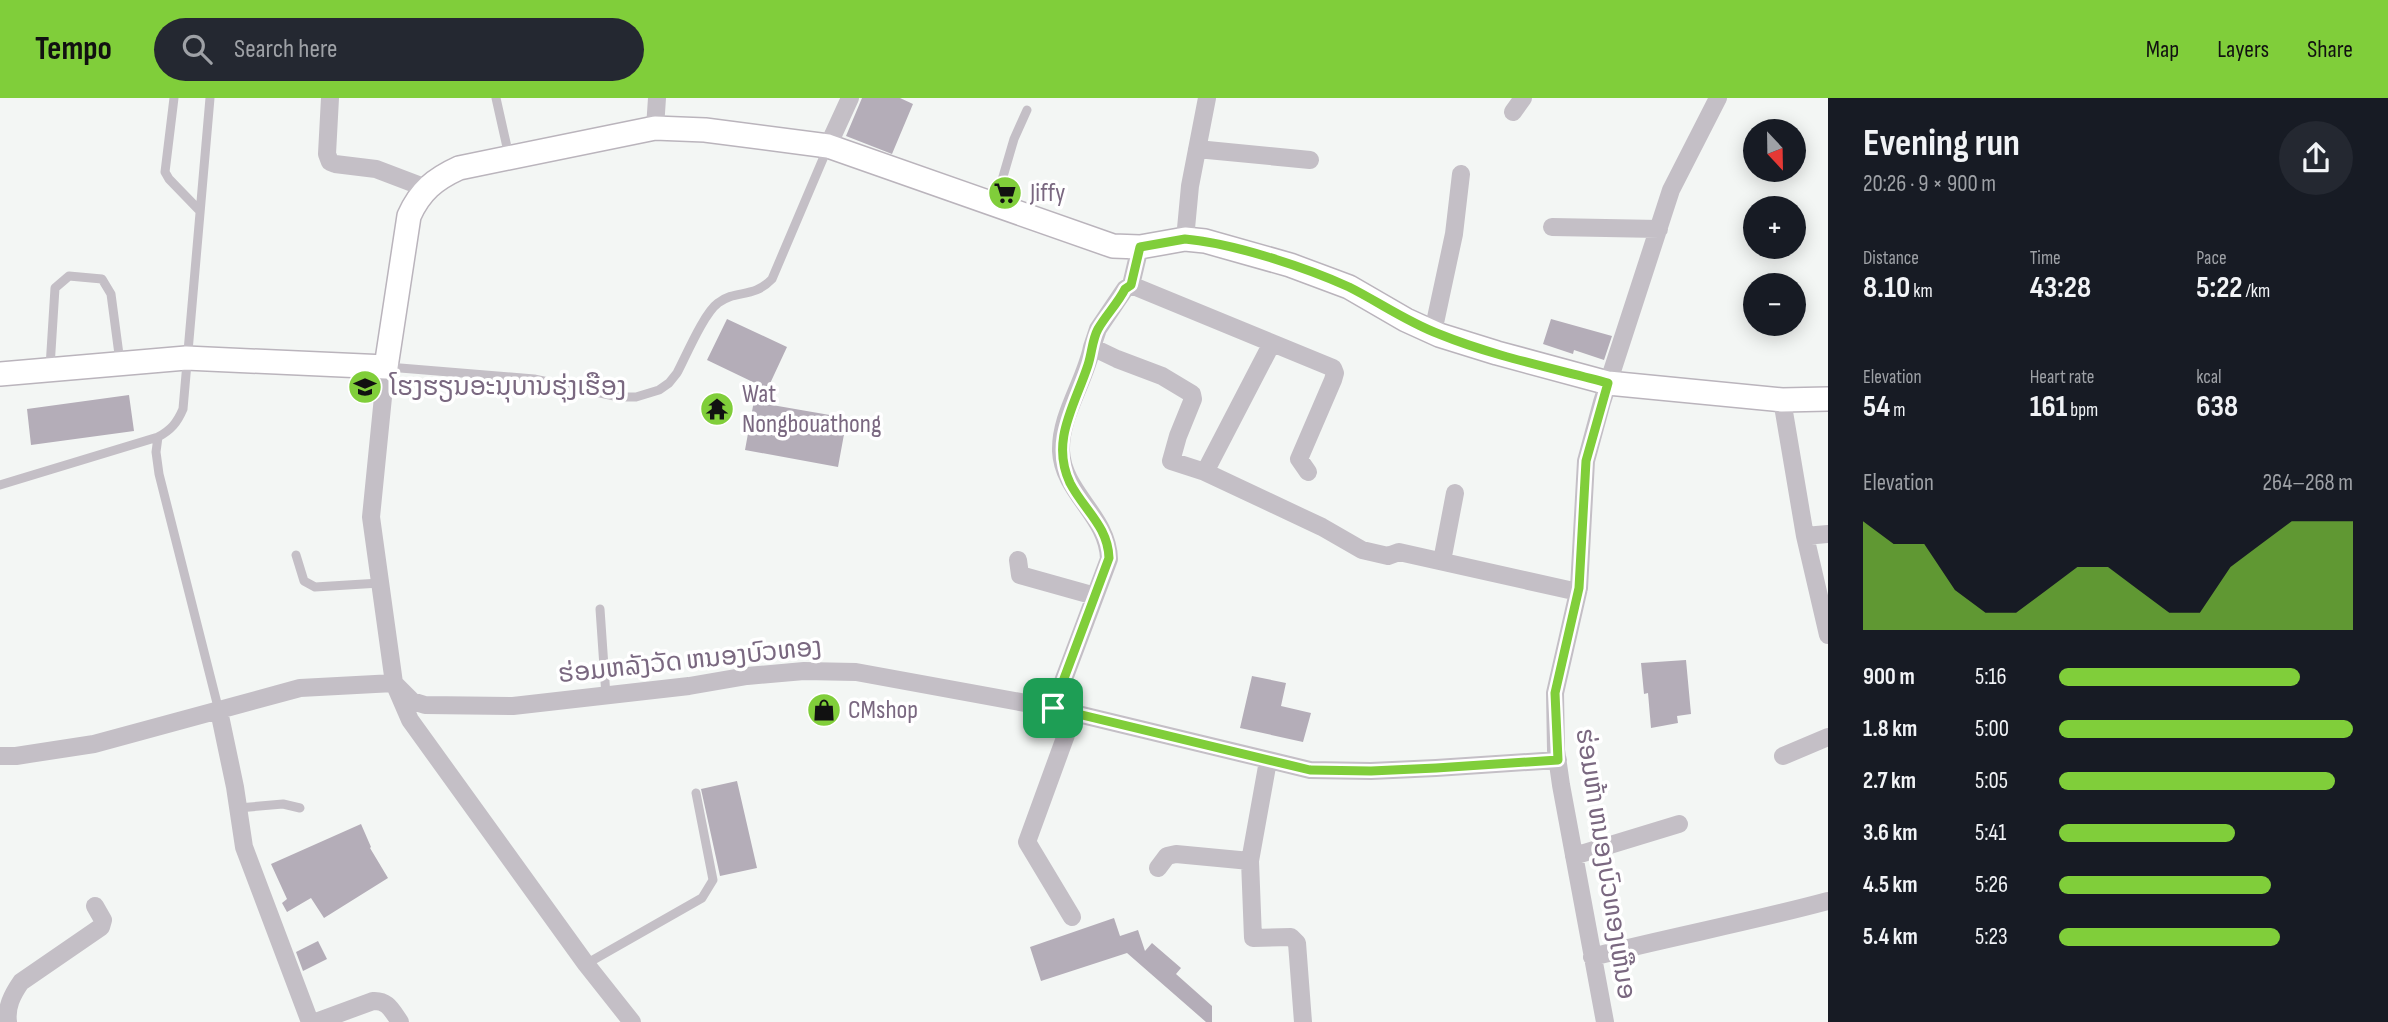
<!DOCTYPE html>
<html lang="en">
<head>
<meta charset="utf-8">
<style>
	:root { --surface:#171b24; --page:#242831; --text:#f1f3f6; --muted:#9ea1a6; --accent:#80ce3a }
	body { margin:0; font-family:"Sofia Sans Condensed","Noto Sans Lao",sans-serif; background:var(--page); color:var(--text); height:100vh; display:flex; flex-direction:column; font-size:26px; white-space:nowrap }
	* { box-sizing:border-box; margin:0 }
	p { font-size:23px; color:var(--muted) }
	.icon { flex:none; width:38px; height:38px; fill:none; stroke:currentColor; stroke-width:2; stroke-linecap:round; stroke-linejoin:round }
	.map { position:relative; flex:1; overflow:hidden }
	.panel { display:flex; flex-direction:column; background:var(--surface); width:560px }
	.panel>* { flex:none }
	.needle { width:46px; rotate:158deg }
	.controls { position:absolute; left:1743px; top:21px; display:grid; gap:14px }
	.controls a { display:grid; place-items:center; width:63px; height:63px; border-radius:50%; background:var(--surface); box-shadow:0 4px 18px #0003; font-size:35px }
	.pin { position:absolute; display:grid; place-items:center; width:60px; height:60px; color:#fff; margin:-30px; border-radius:14px; box-shadow:0 4px 10px #0006 }
	.round { display:grid; place-items:center; flex:none; width:74px; height:74px; border-radius:37px; background:var(--page) }
	.head { display:flex; align-items:center; justify-content:space-between; height:119px; padding:0 35px }
	h1 { font-size:38px; font-weight:700; line-height:52px }
	.figures { display:grid; grid-template-columns:repeat(3,1fr); gap:10px; height:119px; padding:7px 35px }
	.figures div { display:grid; align-content:center }
	.figures b { font-size:30px; font-weight:700 }
	.figures small { font-size:19px; font-weight:400 }
	.figures p { font-size:19px }
	.chart { height:196px; padding:14px 35px }
	.chart p { display:flex; justify-content:space-between }
	.chart svg { width:100%; height:126px; margin-top:7px; fill:var(--accent); opacity:.7 }
	ul { padding:0 35px; list-style:none; font-size:23px }
	li { display:grid; grid-template-columns:112px 84px 1fr; align-items:center; height:52px }
	li i { height:18px; border-radius:9px; background:var(--accent) }
	header { display:flex; align-items:center; gap:42px; box-sizing:border-box; height:98px; padding:0 35px; background:var(--accent); color:#111 }
	header strong { font-size:33px }
	nav { display:flex; gap:38px; margin-inline-start:auto; font-size:24px }
	.search { width:490px; height:63px; background:var(--page); display:flex; align-items:center; gap:18px; box-sizing:border-box; padding:0 24px; border-radius:38px; color:var(--muted); font-size:26px }
	main { display:flex; flex:1; min-height:0 }
	.map>svg:first-child { display:block }
	.building { fill:#b4adb8 }
	.lines { fill:none; stroke-linecap:round; stroke-linejoin:round }
	.secondary-casing { stroke:#bab4bc; stroke-width:26 }
	.lane { stroke:#c4bfc6; stroke-width:9 }
	.street { stroke:#c4bfc6; stroke-width:18 }
	.secondary { stroke:#fff; stroke-width:23 }
	.route-casing { stroke:#fff; stroke-width:14 }
	.route { stroke:#80ce3a; stroke-width:9 }
	.labels { text-anchor:middle; dominant-baseline:central; stroke-width:7; stroke-linejoin:round; paint-order:stroke }
	.poi-label { font-size:26px; fill:#7a6880; stroke:#fff; text-anchor:start }
	.street-label { font-size:26px; fill:#7a6880; stroke:#fff }
</style>
</head>
<body>
<header>
<strong>Tempo</strong>
<div class="search"><svg class="icon" aria-label="search" viewBox="0 0 24 24"><circle cx="10" cy="10" r="6"/><path d="M15 15l6 6"/></svg>Search here</div>
<nav><a>Map</a><a>Layers</a><a>Share</a></nav>
</header>
<main>
<div class="map">
<svg width="1828" height="924" viewBox="0 0 1828 924">
	<rect width="100%" height="100%" fill="#f3f6f4"/>
	<path class="building" d="M862,0H900L913,6L892,56L846,38Z
		M727,221L787,249L761,305L847,320L838,369L745,352L757,286L707,262Z
		M1551,221L1612,238L1604,262L1574,252L1573,256L1543,246Z
		M129,297L134,333L31,347L27,311Z
		M1686,562L1691,616L1677,618L1678,625L1651,630L1648,595L1644,596L1641,565Z
		M1252,578L1286,585L1281,608L1311,615L1303,644L1240,630Z
		M737,683L757,770L720,778L701,691Z
		M361,726L371,749L370,750L388,780L324,820L311,800L287,814L282,805L287,801L271,766Z
		M1114,820L1120,838L1138,832L1145,853L1152,845L1181,870L1176,876L1212,908V924H1206L1127,855L1041,883L1030,849Z
		M318,843L327,861L303,873L296,854Z"/>
	<g class="lines">
		<g class="secondary-casing">
			<path id="secondary" d="M0,276L186,260L386,269L409,118C420,93 435,81 459,70L655,30L705,32L828,48L1113,148L1140,149L1185,141L1205,143L1290,167L1349,189L1406,222L1439,237L1497,255L1608,285L1782,302L1828,301"/>
		</g>
		<path class="lane" d="M174,0L165,74L169,81L199,112
			M210,0L183,311C177,325 171,332 158,339L156,354L159,376L219,613
			M496,0L509,58
			M995,106L1014,41L1027,12
			M50,269L55,190L69,178L102,181L111,196L120,264
			M388,269L534,281L619,299H636L659,292L669,285L677,275C686,258 704,215 718,205C736,191 753,201 772,181L828,49
			M0,387L158,339
			M296,457L304,483L315,489L380,485
			M600,511L606,598
			M238,710L283,706L300,710
			M586,866L702,800L713,782L696,695"/>
		<path class="street" d="M330,0L327,56L330,64L335,66L376,71L426,90
			M1513,14L1523,0
			M655,30L657,0
			M828,48L850,0
			M1197,51L1310,62
			M1552,129L1659,131
			M1185,141L1190,88L1207,0
			M1140,149L1131,187L1125,191L1098,231L1092,249L1117,261L1162,278L1192,296L1193,301L1178,338L1171,363L1205,374
			M1131,187L1333,270L1335,275L1333,282L1299,361L1308,374
			M1433,234L1454,136L1461,76
			M1272,245L1205,374L1322,429L1362,452L1388,458L1399,454L1569,492L1579,490
			M386,269L371,419L394,585L410,622L586,866L632,924
			M1782,302L1805,438L1828,537
			M1805,438L1828,436
			M1018,462L1020,477L1095,498
			M1442,463L1455,395
			M1053,610L1109,461C1108,418 1063,395 1061,353C1060,317 1085,284 1092,249
			M219,613L235,689L244,749L310,924
			M0,658H16L94,646L300,590L394,585L412,603L425,607L513,608L689,588L747,578L804,573L856,574L1053,610L1310,672L1371,673L1436,670L1558,662
			M1783,658L1828,639
			M1268,663L1250,763L1253,840L1291,839L1297,845L1303,924
			M1574,758L1679,726
			M1158,770L1167,758L1176,756L1250,763
			M1072,819L1027,744L1074,615
			M1592,859C1670,839 1750,824 1828,803
			M8,924C6,909 12,897 21,884L101,829L103,822L95,808
			M316,924L373,903C388,902 392,913 400,924
			M1605,924L1561,687L1556,652L1555,595L1579,490L1586,363L1602,304L1671,92L1718,0"/>
		<use href="#secondary" class="secondary"/>
	</g>
	<g class="lines">
		<g class="route-casing">
			<path id="route" d="M1185,141C1232,145 1305,169 1349,189C1379,204 1407,224 1439,236C1493,258 1552,270 1608,285L1586,363L1579,490L1555,595L1558,662L1436,670L1371,673L1310,672L1053,610L1109,460C1108,428 1084,412 1070,385C1050,343 1075,307 1088,267C1092,255 1092,242 1098,231C1106,217 1118,205 1125,191L1131,187L1140,149Z"/>
		</g>
		<use href="#route" class="route"/>
	</g>
	<defs>
		<g id="supermarket-disc" transform="scale(1.75)"><circle r="9.5" fill="#80ce3a" stroke="#fff"/><path d="M-6-5.5h2.5l.6 2H6L4.5 2H-2.5L-4.4-4H-6ZM-1.5 3.2a1.3 1.3 0 1 0 .1 0ZM3 3.2a1.3 1.3 0 1 0 .1 0Z" fill="#111"/></g>
		<g id="school-disc" transform="scale(1.75)"><circle r="9.5" fill="#80ce3a" stroke="#fff"/><path d="M0-5L7-2L0 1L-7-2ZM-4 1L0 2.5L4 1V4Q0 6-4 4Z" fill="#111"/></g>
		<g id="temple-disc" transform="scale(1.75)"><circle r="9.5" fill="#80ce3a" stroke="#fff"/><path d="M0-6L5-2H3V0L6.5 2.5H4V6H1.5V3h-3V6H-4V2.5H-6.5L-3 0V-2H-5Z" fill="#111"/></g>
		<g id="shop-disc" transform="scale(1.75)"><circle r="9.5" fill="#80ce3a" stroke="#fff"/><path d="M-5-2.5h2.3a2.7 3.5 0 0 1 5.4 0H5L5.5 6h-11ZM-1.5-2.5h3a1.5 2.3 0 0 0-3 0Z" fill="#111"/></g>
	</defs>
	<g fill-rule="evenodd">
		<use href="#supermarket-disc" x="1005" y="95"/>
		<use href="#school-disc" x="365" y="289"/>
		<use href="#temple-disc" x="717" y="311"/>
		<use href="#shop-disc" x="824" y="612"/>
	</g>
	<g class="labels">
		<g class="poi-label">
			<text x="1030" y="95">Jiffy</text>
			<text x="390" y="289">ໂຮງຮຽນອະນຸບານຮຸ່ງເຮືອງ</text>
			<text x="742" y="296">Wat<tspan x="742" dy="30">Nongbouathong</tspan></text>
			<text x="848" y="612">CMshop</text>
		</g>
		<g class="street-label">
			<text transform="translate(690 563) rotate(-6)">ຮ່ອມຫລັງວັດ ຫນອງບົວທອງ</text>
			<text transform="translate(1605 766) rotate(81)">ຮ່ອມຫ້າ ຫນອງບົວທອງເຫືນອ</text>
		</g>
	</g>
</svg>
<div class="controls">
<a><svg class="needle" viewBox="-14 -14 28 28"><path d="M0-13l5 13h-10z" fill="#e53935"/><path d="M0 13l5-13h-10z" fill="#9ea1a6"/></svg></a>
<a>+</a>
<a>−</a>
</div>
<div class="pin" style="left:1053px;top:610px;background:#1e9e55"><svg class="icon" aria-label="arrive" viewBox="0 0 24 24"><path d="M6 21V4h12l-3 4 3 4H6"/></svg></div>
</div>
<section class="panel">
<div class="head"><div><h1>Evening run</h1><p>20:26 · 9 × 900 m</p></div><a class="round"><svg class="icon" aria-label="share" viewBox="0 0 24 24"><path d="M12 15V3M7 8l5-5 5 5M5 13v7h14v-7"/></svg></a></div>
<div class="figures">
<div><p>Distance</p><b>8.10<small> km</small></b></div>
<div><p>Time</p><b>43:28</b></div>
<div><p>Pace</p><b>5:22<small> /km</small></b></div>
</div>
<div class="figures">
<div><p>Elevation</p><b>54<small> m</small></b></div>
<div><p>Heart rate</p><b>161<small> bpm</small></b></div>
<div><p>kcal</p><b>638</b></div>
</div>
<div class="chart"><p><span>Elevation</span>264–268 m</p>
<svg viewBox="0 0 160 44" preserveAspectRatio="none"><path d="M0 44V6L10 14L20 14L30 30L40 38L50 38L60 30L70 22L80 22L90 30L100 38L110 38L120 22L130 14L140 6L150 6L160 6V44z"/></svg>
</div>
<ul>
<li><b>900 m</b>5:16<i style="width:82%"></i></li>
<li><b>1.8 km</b>5:00<i style="width:100%"></i></li>
<li><b>2.7 km</b>5:05<i style="width:94%"></i></li>
<li><b>3.6 km</b>5:41<i style="width:60%"></i></li>
<li><b>4.5 km</b>5:26<i style="width:72%"></i></li>
<li><b>5.4 km</b>5:23<i style="width:75%"></i></li>
</ul>
</section>
</main>
</body>
</html>
